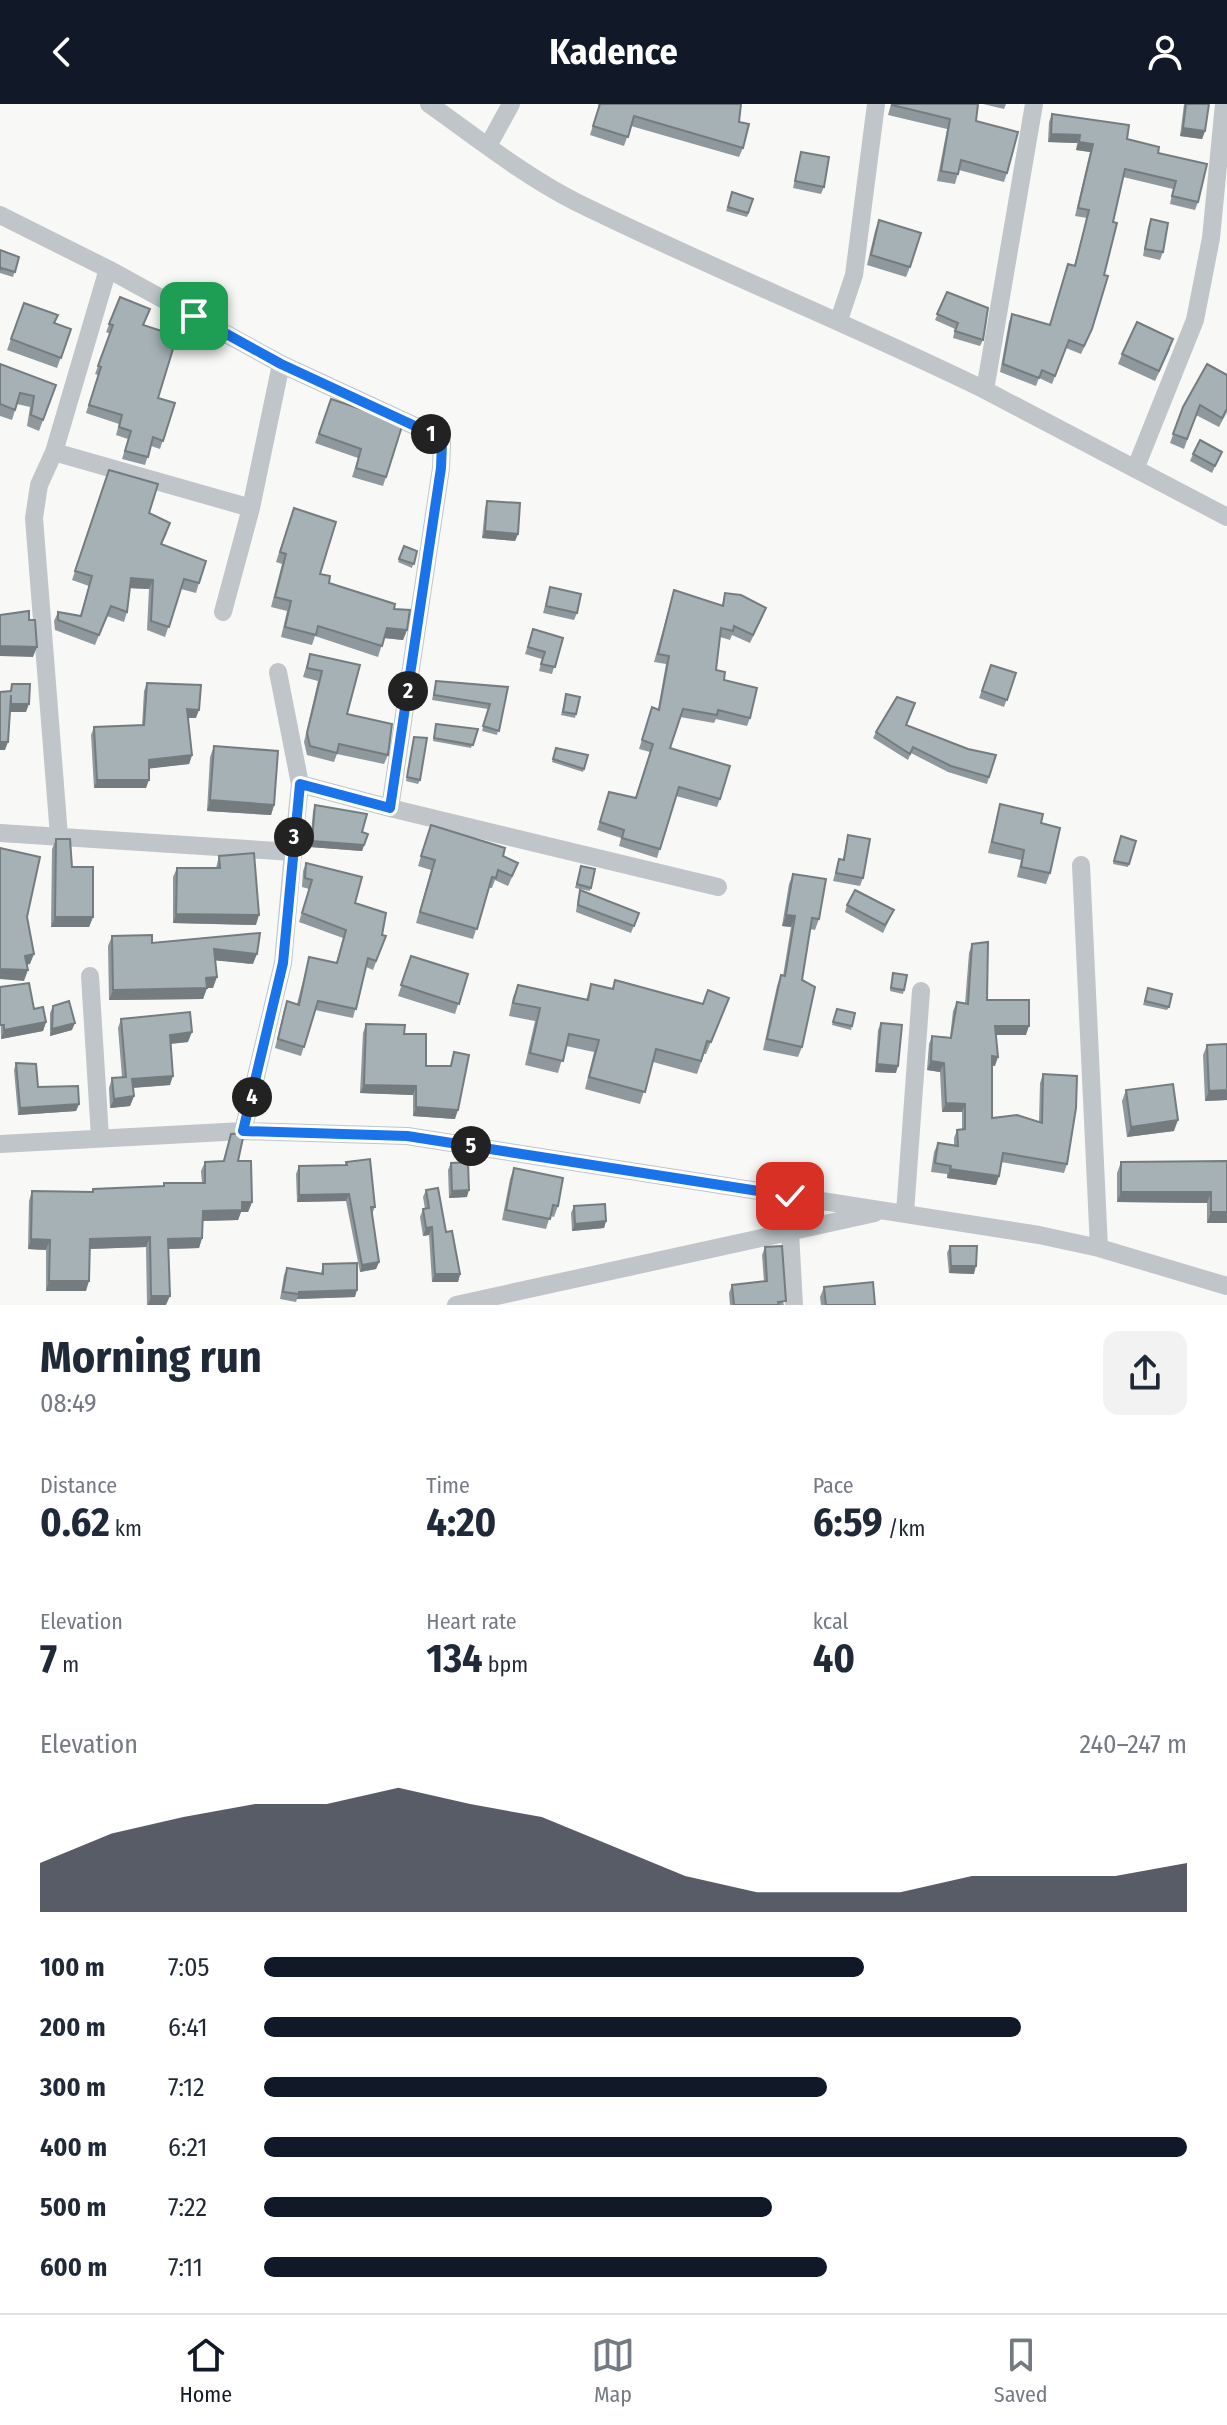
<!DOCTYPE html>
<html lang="en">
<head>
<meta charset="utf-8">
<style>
	:root { --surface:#fff; --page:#f2f2f3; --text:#1f2937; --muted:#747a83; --line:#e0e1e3; --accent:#111827 }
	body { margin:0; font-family:"Fira Sans Condensed",sans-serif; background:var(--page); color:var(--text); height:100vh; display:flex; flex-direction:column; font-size:30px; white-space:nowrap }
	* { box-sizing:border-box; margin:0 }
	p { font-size:26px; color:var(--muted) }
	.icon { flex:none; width:44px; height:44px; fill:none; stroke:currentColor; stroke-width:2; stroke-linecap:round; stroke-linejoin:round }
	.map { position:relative; height:1201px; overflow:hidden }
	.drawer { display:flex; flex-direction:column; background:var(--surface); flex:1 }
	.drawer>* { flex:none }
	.pin { position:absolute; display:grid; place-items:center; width:68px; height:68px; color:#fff; margin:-34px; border-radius:16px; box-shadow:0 4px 12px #0006 }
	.km { position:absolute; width:40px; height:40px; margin:-20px; border-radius:50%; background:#222; color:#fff; font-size:22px; line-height:40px; text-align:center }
	.round { display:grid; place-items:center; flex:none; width:84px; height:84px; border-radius:16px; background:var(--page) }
	.overview { display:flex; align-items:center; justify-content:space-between; height:136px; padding:0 40px }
	h1 { font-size:44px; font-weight:700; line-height:60px }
	.stats { display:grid; grid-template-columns:repeat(3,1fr); gap:12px; height:136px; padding:8px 40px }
	.stats div { display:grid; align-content:center }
	.stats b { font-size:40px; font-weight:700 }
	.stats small { font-size:22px; font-weight:400 }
	.stats p { font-size:22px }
	.chart { height:224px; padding:16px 40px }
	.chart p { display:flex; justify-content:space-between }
	.chart svg { width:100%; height:144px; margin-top:8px; fill:var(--accent); opacity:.7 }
	ul { padding:0 40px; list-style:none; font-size:26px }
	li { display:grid; grid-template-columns:128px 96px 1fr; align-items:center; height:60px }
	li i { height:20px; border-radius:10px; background:var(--accent) }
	header { display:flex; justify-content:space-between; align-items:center; height:104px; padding:0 40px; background:var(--accent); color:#fff; font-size:36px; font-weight:700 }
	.tabs { display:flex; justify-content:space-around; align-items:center; height:112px; border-top:2px solid var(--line); background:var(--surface); font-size:22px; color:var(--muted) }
	.tabs a { display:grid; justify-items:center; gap:4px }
	.tabs .selected { color:var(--accent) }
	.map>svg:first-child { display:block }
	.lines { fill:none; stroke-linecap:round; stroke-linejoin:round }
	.minor { stroke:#bfc5c8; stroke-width:18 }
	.wall { fill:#8f989c }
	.shaded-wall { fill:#747c7f }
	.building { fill:#a6b1b5; stroke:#747c7f; stroke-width:2 }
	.route-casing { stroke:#fff; stroke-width:16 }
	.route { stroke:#1a73e8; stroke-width:10 }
</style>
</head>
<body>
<header><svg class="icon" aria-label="back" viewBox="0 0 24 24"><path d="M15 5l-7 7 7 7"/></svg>Kadence<svg class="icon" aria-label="person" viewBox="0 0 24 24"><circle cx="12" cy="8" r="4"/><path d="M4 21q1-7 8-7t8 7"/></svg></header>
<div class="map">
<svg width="1227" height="1201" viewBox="0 0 1227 1201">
	<rect width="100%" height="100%" fill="#f8f8f6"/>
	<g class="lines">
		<path class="minor" d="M429,0C477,34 523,71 576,98C710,164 850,220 985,286
			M1034,0L985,286L1227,413
			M488,42L511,0
			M0,111L108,165L54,348L39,381L34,414L59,732
			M108,165L281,260L430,329L442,339L441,364L390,704L300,680
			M839,216L854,171L876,0
			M54,348L251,404
			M1136,363L1195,216L1211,134L1224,0
			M223,508L251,404L281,260
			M278,568L300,680L293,748
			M390,704L718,783
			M0,729L293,748L283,859L243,1027
			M1081,761L1099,1144
			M90,872L100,1033
			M0,1040L243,1027L407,1032L1039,1131L1099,1144L1227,1182
			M905,1109L921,887
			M790,1128L794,1201
			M456,1201L875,1109"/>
	</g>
	<path class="wall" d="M597,0H741L739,18L743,44L739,53L631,22L624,42L590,31L599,1Z
		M891,0H978L976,17L1007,69L1004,78L959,66L955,80L937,77L947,25L888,11Z
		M983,0H1006L1004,5Z
		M1184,0H1209L1205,27L1202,35L1180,32Z
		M1052,10L1127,35L1158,49L1198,98L1195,106L1170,100L1173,85L1123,73L1113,118L1104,171L1089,233L1081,250L1066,244L1052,280L1039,274L1036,282L1000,268L1009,218L1012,210L1049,221L1074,162L1087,114L1075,112L1090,48L1076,46L1077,39L1048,38L1049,18Z
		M801,48L824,83L821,90L793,84Z
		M732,88L753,95L747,113L726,107Z
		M1151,115L1163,148L1160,156L1143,152L1148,123Z
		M879,116L910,163L906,173L867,161L875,127Z
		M0,146L19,153L13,173L0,169Z
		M947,188L983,236L980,242L953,234L955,225L935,216Z
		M120,193L144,221L158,294L175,299L160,345L151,342L145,361L122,355L128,335L116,331L119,320L86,309L98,271L95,270L110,230L106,228Z
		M24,199L54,219L71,225L57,264L7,246Z
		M1170,245L1155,277L1118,260L1122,250Z
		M0,260L56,281L39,327L27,322L30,303L17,300L12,316L0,312Z
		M1227,271V308L1219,323L1196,311L1184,345L1170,339L1183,303Z
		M331,295L386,373L383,382L352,373L358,354L315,339Z
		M1222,348L1212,369L1190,357L1193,350Z
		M109,366L167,429L161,441L199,479L196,489L181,485L165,533L147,526L149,485L130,484L127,508L124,518L107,512L95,541L55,526L54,517L58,508L80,512L89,482L72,476Z
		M487,397L518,430L515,437L482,434L485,404Z
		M290,414L320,470L329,479L394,505L407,526L403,536L384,534L378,553L315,532L312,541L281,533L287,507L271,503L282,460L276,458Z
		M404,442L417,447L412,464L398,458Z
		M550,483L577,509L574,516L543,509Z
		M674,486L722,501L725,489L763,512L750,539L732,531L730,536L720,533L716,566L750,614L747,622L716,615L714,619L680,613L670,644L720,695L717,703L676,692L657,754L619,742L621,734L597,726L609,688L635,694L650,648L639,645L652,603L658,605L666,560L654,558Z
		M533,525L563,534L552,570L539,567L542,555L525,550Z
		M310,550L360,561L347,610L388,651L384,660L337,650L334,658L307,651L304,638L318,577L303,573Z
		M991,561L1016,569L1004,603L979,594Z
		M436,577L508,583L497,631L482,627L488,605L432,596Z
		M147,579L196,614H187L192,651L189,660L149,664L146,684H94L91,631L94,623L142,622L144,587Z
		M566,590L576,610L575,614L561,611Z
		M436,620L478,625L471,644L433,637Z
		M906,621L968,645L996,651L987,680L948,668L911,649L908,656L873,634L876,628Z
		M414,633L420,676L418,680L406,677Z
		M214,642L274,701L271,711L207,707L210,653Z
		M556,644L588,651L583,668L552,658Z
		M1000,700L1041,719L1050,769L1046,780L1017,773L1021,756L988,749L997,711Z
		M315,701L362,728L364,741L362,747L310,743L313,707Z
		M848,731L863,774L860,782L833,777L839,755H843Z
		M427,732L503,752L514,769L508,782L495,776L492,784H489L473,835L416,819L431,766L418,762Z
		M1121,732L1136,737L1128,763L1113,760Z
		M56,735L72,763L93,813L89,823H51L52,745Z
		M219,752L256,821L173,819V773L177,764H216Z
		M306,759L355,799L382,831L386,832L373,866L366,863L353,914L315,906L301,952L275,944L284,906L287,897L297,900L309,853L336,859L343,834L299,818L309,785L302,783L303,767Z
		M581,762L595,765L590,787L575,784Z
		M793,770L819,815L815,826L810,825L802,876V943L798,953L763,946L777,882L781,871L783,872L791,823L782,822L789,780Z
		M580,786L639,809L631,829L576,808L578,793Z
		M847,801L894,806L883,829L845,808Z
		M112,832L152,839L253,860L215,856L213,884H207L203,895L109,896L108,842Z
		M972,840L987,896L1026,931H996L995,962L992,961V1014L1039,1018L1040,979L1043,970L1067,1060L1064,1069L1001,1058L999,1072L996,1081L947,1074V1070L931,1068L934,1048L938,1039L954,1041V1034L957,1026L962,1025V1008H942L940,968L927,966L929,940L932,932L950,933L953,907L957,898L965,900L969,849Z
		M411,852L468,870L455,910L398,892Z
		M893,869L907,871L903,890L890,887Z
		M615,876L703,900L729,894L706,950H704L697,970L653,958L640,1000L585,985L594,948L566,942L558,969L525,961L535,917L509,912L513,893L518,881L586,896L591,880L612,885Z
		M0,883L34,905L46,918L43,927L1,935Z
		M1148,884L1169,903L1167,906L1143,901Z
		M53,902L72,926L50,932V909Z
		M837,905L855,909L851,926L832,921Z
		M121,915L188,938L171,940L170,981L133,984L134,992L130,1002L110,1004L109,984L112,974L122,973L118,924Z
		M881,919L896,969L875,968L878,926Z
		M366,920L426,962H450L454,948L455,1015L413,1012V991L360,989L363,929Z
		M1227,940V996L1205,997L1203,951L1207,941Z
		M16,959L38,983L79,1000L76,1007L18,1011L14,966Z
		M1126,986L1174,1027L1127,1033L1122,997Z
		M231,1030L252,1098L248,1108H241L238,1116L202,1117V1134L199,1144L169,1145L166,1201H147L146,1143L90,1145L86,1187H46V1146L28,1145L29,1097L32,1087L91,1088L93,1085L163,1082L164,1079H202L201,1067L205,1058L223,1057Z
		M1227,1057V1119H1207V1099L1117,1098V1069L1121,1058Z
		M346,1058L375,1103L372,1110L379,1158L376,1165L360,1168L346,1097L297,1098L296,1070L299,1062L345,1061Z
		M451,1059L467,1093L449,1094L448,1066Z
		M514,1064L558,1102L554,1113L550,1112L546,1125L502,1116L510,1075Z
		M426,1086L446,1128L460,1170L458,1178H432L429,1131L423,1132L420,1113L423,1105H425L423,1093Z
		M574,1102L606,1117L604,1124L572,1127L571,1109Z
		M950,1142L974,1170L949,1169L947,1149Z
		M765,1143L784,1201H730L729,1189L732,1181L764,1178L762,1151Z
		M323,1160L355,1193L297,1195L296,1198L280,1195L284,1171L287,1164L321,1169Z
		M824,1183L875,1201H821L820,1193Z"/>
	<path class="shaded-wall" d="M1183,24L1205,27L1202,35L1180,32Z
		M1051,30L1080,31L1077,39L1048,38Z
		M1079,38L1093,40L1090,48L1076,46Z
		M485,427L518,430L515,437L482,434Z
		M131,474L153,476L149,485L127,484Z
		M387,524L407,526L403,536L384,534Z
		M0,542L37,543L33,553L0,552Z
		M11,600H29L26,608H8Z
		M187,605L199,606L196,614H184Z
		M0,638H8L5,646H0Z
		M192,651L189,660L146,665L149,656Z
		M97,676H149L146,684H94Z
		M210,696L274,701L271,711L207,707Z
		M312,737L364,741L362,747L310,743Z
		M176,810L259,811L256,821L173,819Z
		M786,811L795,812L791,823L782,822Z
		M55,813H93L89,823H51Z
		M214,845L257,850L253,860L211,856Z
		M34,850L30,860L22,862L25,852Z
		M0,865L28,866L24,877L0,875Z
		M217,873L213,884H207L203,895L109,896L113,886Z
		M46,918L43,927L1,935L4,926Z
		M75,919L72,926L50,932L52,925Z
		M995,922H1029L1026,931H992Z
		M192,928L188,938L166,940L170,931Z
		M992,952L998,953L995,962L989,961Z
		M931,957L944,959L940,968L927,966Z
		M877,960L898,962L896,969L875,968Z
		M173,972L170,981L129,984L132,975Z
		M364,981L416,982L413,991L360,989Z
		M1227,986V996L1205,997L1209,987Z
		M134,992L130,1002L110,1004L114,995Z
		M946,999L965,1000L962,1008H942Z
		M79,1000L76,1007L18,1011L20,1004Z
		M416,1003L458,1006L455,1015L413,1012Z
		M1178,1016L1174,1027L1127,1033L1131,1023Z
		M950,1065L999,1072L996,1081L947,1074Z
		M469,1086L467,1093L449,1094L452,1087Z
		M1121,1088H1211L1207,1099L1117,1098Z
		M349,1090L346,1097L297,1098L299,1091Z
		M242,1098H252L248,1108H241L238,1116L199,1117L203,1107Z
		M1211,1108H1227V1119H1207Z
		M606,1117L604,1124L572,1127L575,1120Z
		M432,1123L429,1131L423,1132L426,1124Z
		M150,1133L146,1143L86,1145L90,1135Z
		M202,1134L199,1144L165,1145L168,1135Z
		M31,1135L50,1136L46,1146L28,1145Z
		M379,1158L376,1165L360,1168L362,1161Z
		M951,1162H976L974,1170L949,1169Z
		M435,1170H460L458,1178H432Z
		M49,1177H89L86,1187H46Z
		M357,1186L355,1193L297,1195L299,1188Z
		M151,1192H170L166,1201H148Z"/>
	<path class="building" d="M600,0H741L739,18L749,20L743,44L634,12L628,33L593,22Z
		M892,0H978L976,17L1018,28L1007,69L961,56L958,70L941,67L950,15L892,1Z
		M1186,0H1209L1205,27L1183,24Z
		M1052,10L1129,21L1127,35L1159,43L1158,49L1207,60L1198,98L1172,92L1176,77L1125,65L1113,118L1117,119L1104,171L1108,172L1092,225L1084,242L1069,236L1055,272L1042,266L1039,274L1003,260L1012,210L1050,221L1068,160L1075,162L1089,106L1078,104L1093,40L1079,38L1080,31L1051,30Z
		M801,48L829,53L824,83L795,77Z
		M732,88L753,95L748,109L728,103Z
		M1151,115L1168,119L1163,148L1145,145Z
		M879,116L921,129L910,163L871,151Z
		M0,146L19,153L15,168L1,164L0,166Z
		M947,188L988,204L983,236L955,227L958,219L937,210Z
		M120,193L150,205L143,221L177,232L158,294L175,299L163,337L153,333L148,353L125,347L131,327L119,323L122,311L89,301L101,263L98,262L113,221L109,220Z
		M24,199L58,211L54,219L71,225L61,254L11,235Z
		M1137,218L1173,235L1159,267L1122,250Z
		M0,260L56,281L43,316L31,311L34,292L20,289L15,306L0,300Z
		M1207,260L1227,271V305L1222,314L1200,301L1187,335L1173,330L1183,303Z
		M331,295L403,319L386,373L356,364L361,345L319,330Z
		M1200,336L1222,348L1215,362L1193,350Z
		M109,366L158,380L149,409L170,419L161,440L206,457L199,479L184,475L169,523L151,517L153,476L131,474L127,508L111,502L99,531L58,516V508L81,512L92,472L75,467Z
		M487,397L520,399L518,430L485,427Z
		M294,404L336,418L320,470L330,472L329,479L395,500L394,505L410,506L407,526L387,524L382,542L318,522L316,531L285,523L291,497L275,493L286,450L280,448Z
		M404,442L417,447L414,460L399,455Z
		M550,483L581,490L577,509L546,502Z
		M674,486L723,502L725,489L741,491L766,504L753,531L734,522L733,527L721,524L716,566L725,568L724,576L757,584L750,614L718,606L717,611L683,605L670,644L730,662L720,695L679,683L660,745L622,734L624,726L600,718L609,688L636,694L653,640L642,636L652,603L659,606L669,552L658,550Z
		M29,507V516H35L37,543L0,542V511Z
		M533,525L563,534L555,563L541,560L545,548L528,543Z
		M310,550L360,561L347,610L392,620L388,651L339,640L337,649L310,642L307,629L322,567L307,564Z
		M991,561L1016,569L1007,596L982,587Z
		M436,577L508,583L499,627L483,622L490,600L434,591Z
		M147,579L201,581L199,606L187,605L192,651L149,656V676H97L94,623L144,621Z
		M12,580H30L29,600H11V591L8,638H0V588L11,587Z
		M566,590L580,593L576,610L563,608Z
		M897,593L915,599L906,621L968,645L996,651L989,673L951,662L913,643L910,650L876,628Z
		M436,620L478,625L473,641L434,634Z
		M414,633L427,634L420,676L407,673Z
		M214,642L278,647L274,701L210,696Z
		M556,644L588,651L584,665L553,655Z
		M1000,700L1043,710L1041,719L1060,724L1050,769L1021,763L1024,746L992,738Z
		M315,701L367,710L362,728L368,730L364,741L312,737Z
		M431,721L505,744L503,752L518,759L512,772L498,766L496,774L492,773L477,825L420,808L435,756L421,752Z
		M848,731L870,735L863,774L836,769L839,755L844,756Z
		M1121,732L1136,737L1129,760L1114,757Z
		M56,735H70L72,763H93V813H55Z
		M0,744L40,753L27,813L34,850L25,852L28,866L0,865Z
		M254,749L259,811L176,810L177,764H220L219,752Z
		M306,759L362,773L355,799L386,809L382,831L386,832L376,857L368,854L356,905L318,897L304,943L278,935L287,897L299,901L309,853L337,859L346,826L302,809L312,776L305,774Z
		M581,762L595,765L591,784L577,780Z
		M793,770L826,775L819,815L812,814L802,876L815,883L802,943L767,935L781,871L785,872L795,812L786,811Z
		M580,786L639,809L634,822L578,801Z
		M855,786L894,806L885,821L847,801Z
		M260,829L257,850L214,845L217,873L206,874L207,884L113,886L112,832L152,831V839Z
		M988,838L987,896H1029V922H995L998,953L992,952V1014L1017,1011L1042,1019L1043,970L1077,972L1076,1004L1067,1060L1003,1049L999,1072L950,1065L951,1062L935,1059L938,1039L958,1042L957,1026L965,1025V1000L946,999L944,959L931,957L932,932L951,934L957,898L968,900L972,840Z
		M411,852L468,870L459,900L401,881Z
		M893,869L907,871L904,886L891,884Z
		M615,876L703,900L708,886L729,894L711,938L707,937L701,957L656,945L645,988L589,973L599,936L569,930L563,957L530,949L540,904L513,899L518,881L588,896L591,880L613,885Z
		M29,879L34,905L43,903L46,918L4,926V921H0V883Z
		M1148,884L1172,890L1169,903L1145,897Z
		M69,897L75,919L52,925L53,902Z
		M837,905L855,909L852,922L833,918Z
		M190,908L192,928L170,931L173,972L132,975L134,992L114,995L112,974L126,973L121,915Z
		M881,919L902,921L898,962L877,960Z
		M366,920L405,921L404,930H426V962H451L454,948L469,951L458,1006L416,1003V982L364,981Z
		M1227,940V986L1209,987L1207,941Z
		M16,959L36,960L38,983L78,982L79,1000L20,1004Z
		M1173,980L1178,1016L1131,1023L1126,986Z
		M244,1029L238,1057H251L252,1098H242V1106L203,1107L202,1134L168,1135L170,1192H151L150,1133L90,1135L89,1177H49L50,1136L31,1135L32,1087L93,1088V1085L164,1082V1079H205V1058L224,1057L231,1030Z
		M370,1055L375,1103H371L379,1158L362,1161L349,1090L299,1091V1062L347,1061L346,1058Z
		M1227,1057V1108H1211V1088H1121V1058Z
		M468,1058L469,1086L452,1087L451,1059Z
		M514,1064L563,1074L558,1102L553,1101L550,1115L506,1106Z
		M438,1084L446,1128L452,1127L460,1170H435L432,1123L426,1124L423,1105L429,1104L426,1086Z
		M605,1100L606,1117L575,1120L574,1102Z
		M782,1142L786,1197L778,1198L779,1201H734L732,1181L767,1177L765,1143Z
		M950,1142H977L976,1162H951Z
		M357,1159V1186L299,1188V1190L283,1188L287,1164L323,1170V1160Z
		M873,1178L875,1201H826L824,1183Z"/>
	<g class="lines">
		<g class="route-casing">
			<path id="route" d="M194,212L281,260L430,329L442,339L441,364L390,704L300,680L283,859L243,1027L407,1032L790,1092"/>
		</g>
		<use href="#route" class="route"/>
	</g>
</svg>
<div class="pin" style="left:194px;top:212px;background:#1e9e55"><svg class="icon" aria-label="arrive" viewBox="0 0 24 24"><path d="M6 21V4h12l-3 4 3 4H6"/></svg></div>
<div class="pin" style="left:790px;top:1092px;background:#d93025"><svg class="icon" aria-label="check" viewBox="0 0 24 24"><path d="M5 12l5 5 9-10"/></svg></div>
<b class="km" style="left:431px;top:330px">1</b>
<b class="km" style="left:408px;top:587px">2</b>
<b class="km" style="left:294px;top:733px">3</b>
<b class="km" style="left:252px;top:993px">4</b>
<b class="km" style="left:471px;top:1042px">5</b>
</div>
<section class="drawer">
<div class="overview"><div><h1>Morning run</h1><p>08:49</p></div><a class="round"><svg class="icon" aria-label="share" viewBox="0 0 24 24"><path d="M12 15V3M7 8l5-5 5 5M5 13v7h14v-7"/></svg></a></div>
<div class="stats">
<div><p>Distance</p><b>0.62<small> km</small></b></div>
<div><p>Time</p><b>4:20</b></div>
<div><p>Pace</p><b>6:59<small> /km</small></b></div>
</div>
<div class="stats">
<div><p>Elevation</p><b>7<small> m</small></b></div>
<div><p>Heart rate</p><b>134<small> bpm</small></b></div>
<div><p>kcal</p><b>40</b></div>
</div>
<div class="chart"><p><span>Elevation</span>240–247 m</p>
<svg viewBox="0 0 160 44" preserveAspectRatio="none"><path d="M0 44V29L10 20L20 15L30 11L40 11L50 6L60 11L70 15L80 24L90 33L100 38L110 38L120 38L130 33L140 33L150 33L160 29V44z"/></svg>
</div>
<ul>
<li><b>100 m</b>7:05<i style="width:65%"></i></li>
<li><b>200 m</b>6:41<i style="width:82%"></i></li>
<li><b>300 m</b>7:12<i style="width:61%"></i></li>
<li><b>400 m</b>6:21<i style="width:100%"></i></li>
<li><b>500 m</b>7:22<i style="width:55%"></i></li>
<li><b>600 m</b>7:11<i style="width:61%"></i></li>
</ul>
</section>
<nav class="tabs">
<a class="selected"><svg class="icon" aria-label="home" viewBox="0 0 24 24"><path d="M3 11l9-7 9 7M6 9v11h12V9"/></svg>Home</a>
<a><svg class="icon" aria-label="map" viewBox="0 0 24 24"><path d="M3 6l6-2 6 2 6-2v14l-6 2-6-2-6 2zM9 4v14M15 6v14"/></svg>Map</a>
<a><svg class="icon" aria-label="saved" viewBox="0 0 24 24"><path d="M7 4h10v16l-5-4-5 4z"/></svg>Saved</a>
</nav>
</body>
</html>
